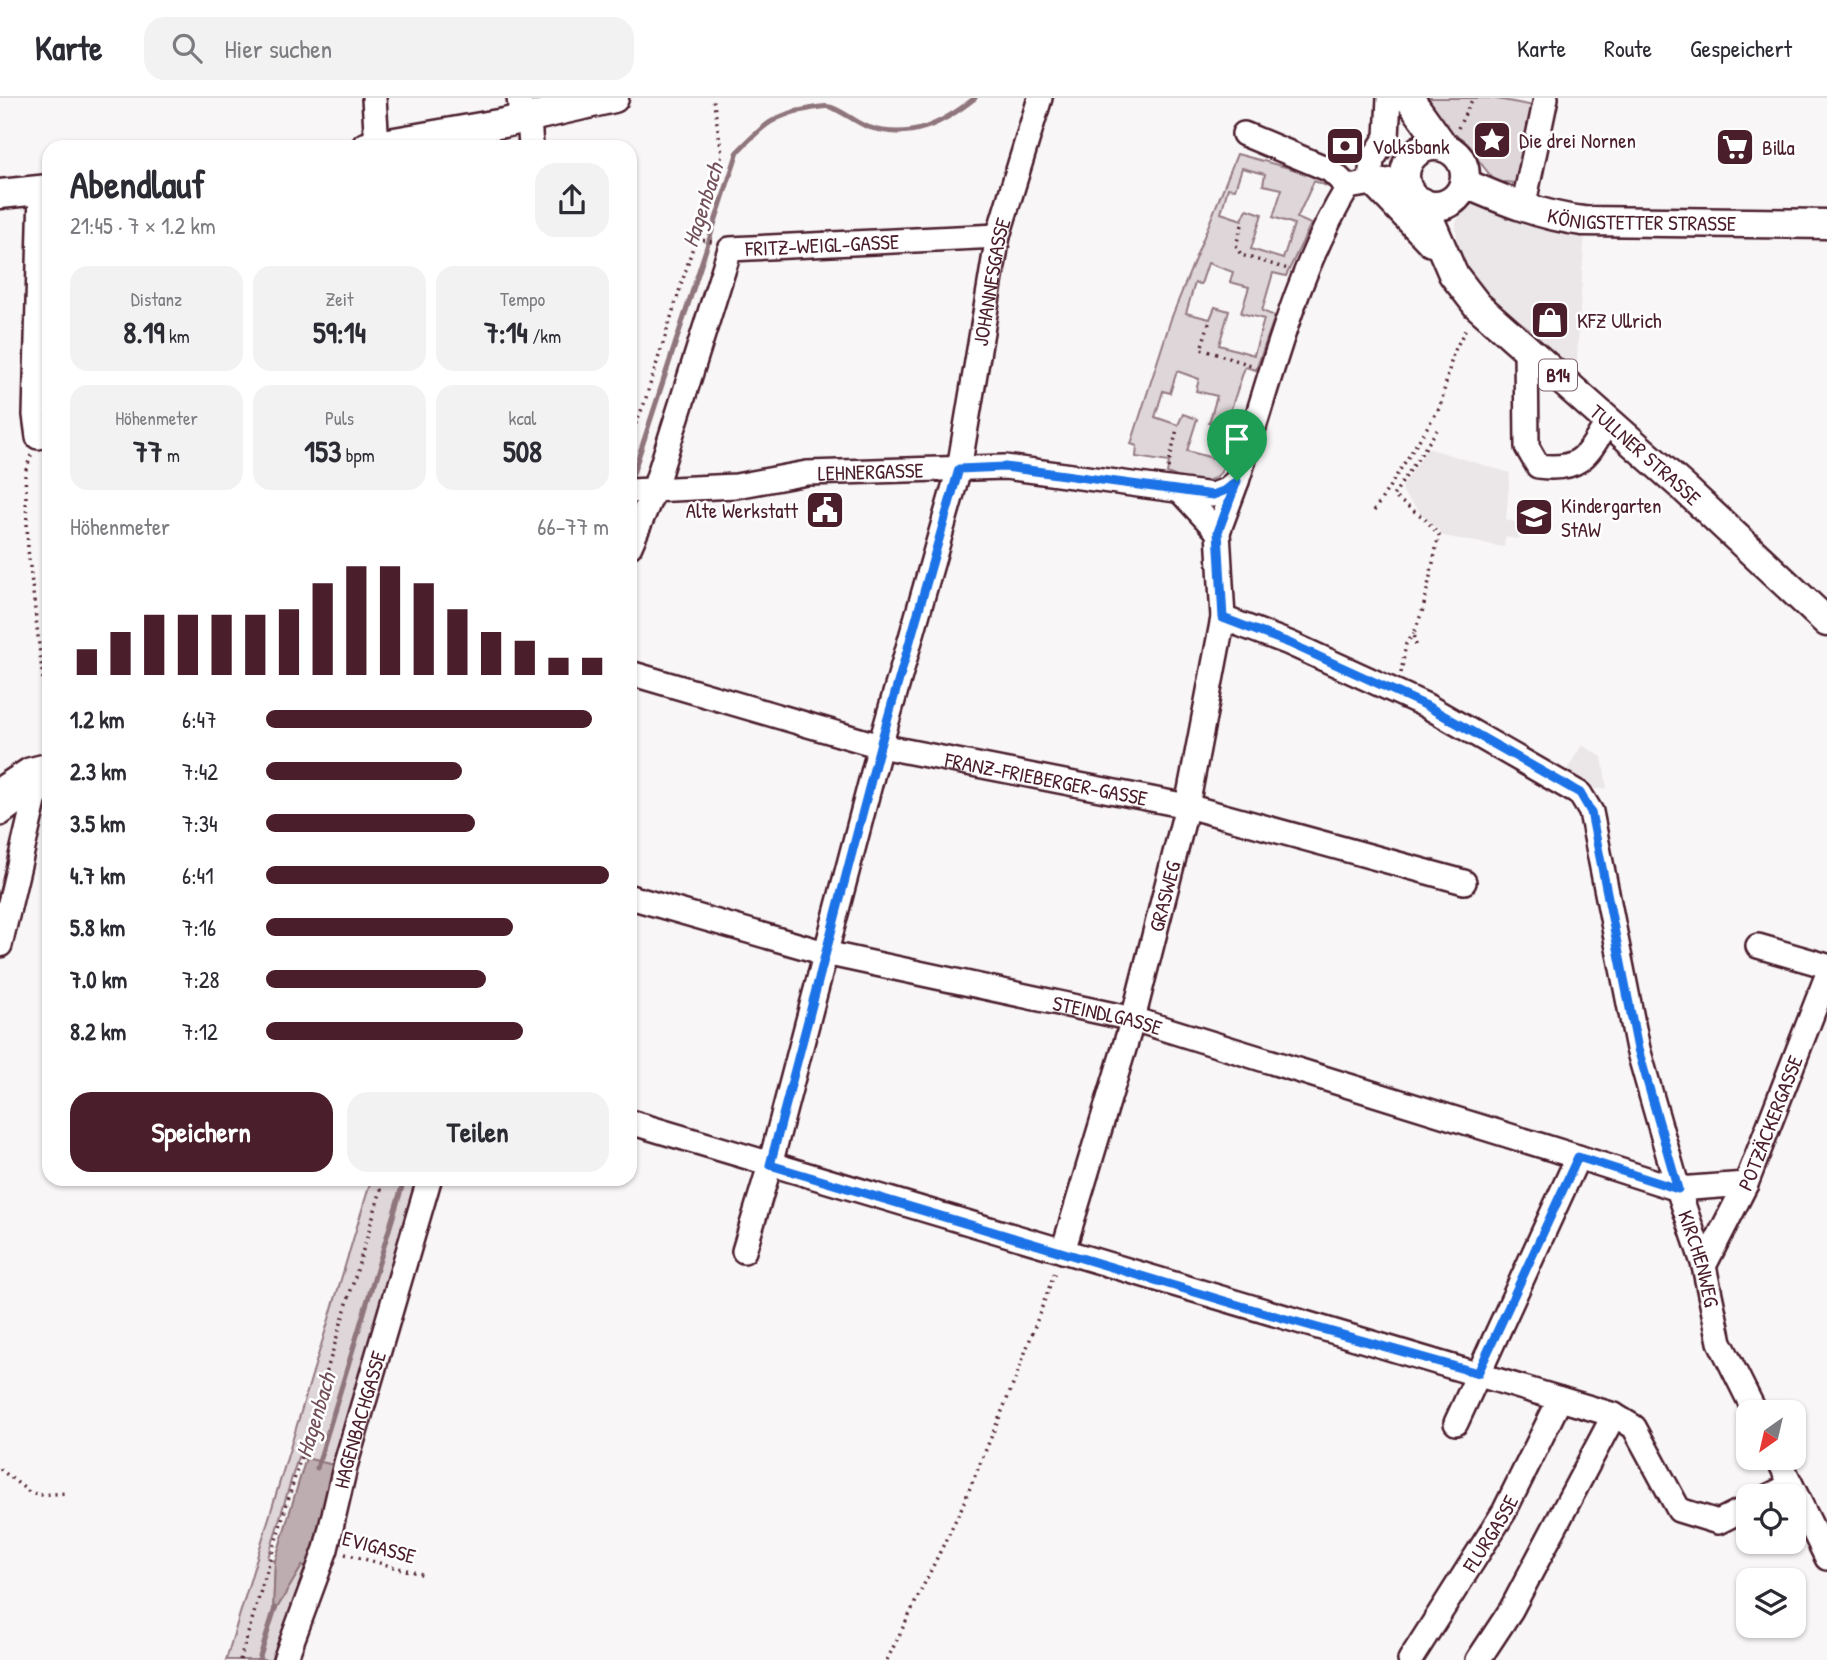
<!DOCTYPE html>
<html lang="de">
<head>
<meta charset="utf-8">
<style>
	:root { --surface:#fff; --page:#f2f2f3; --text:#2b2b33; --muted:#7c7c81; --line:#e1e1e2; --accent:#4a1f2b }
	body { margin:0; font-family:"Patrick Hand",sans-serif; background:var(--page); color:var(--text); height:100vh; display:flex; flex-direction:column; font-size:26px; white-space:nowrap }
	* { box-sizing:border-box; margin:0 }
	p { font-size:23px; color:var(--muted) }
	.icon { flex:none; width:38px; height:38px; fill:none; stroke:currentColor; stroke-width:2; stroke-linecap:round; stroke-linejoin:round }
	.map { position:relative; flex:1; overflow:hidden }
	.side { position:absolute; left:42px; top:42px; width:595px; height:1046px; display:flex; flex-direction:column; background:var(--surface); border-radius:21px; box-shadow:0 2px 5px #0004 }
	.side>* { flex:none }
	.needle { width:46px; rotate:214deg }
	.controls { position:absolute; left:1736px; top:1302px; display:grid; gap:14px }
	.controls a { display:grid; place-items:center; width:70px; height:70px; border-radius:14px; background:var(--surface); box-shadow:0 2px 5px #0004; font-size:35px }
	.pin { position:absolute; display:grid; place-items:center; width:60px; height:60px; color:#fff; margin:-72px -30px; border-radius:50% 50% 50% 0; rotate:-45deg; box-shadow:0 0 7px #0007 }
	.pin .icon { rotate:45deg }
	.round { display:grid; place-items:center; flex:none; width:74px; height:74px; border-radius:21px; background:var(--page) }
	.head { display:flex; align-items:center; justify-content:space-between; height:119px; padding:0 28px }
	h1 { font-size:38px; font-weight:700; line-height:52px }
	.stats { display:grid; grid-template-columns:repeat(3,1fr); gap:10px; height:119px; padding:7px 28px }
	.stats div { display:grid; align-content:center; border-radius:18px; background:var(--page); text-align:center }
	.stats b { font-size:30px; font-weight:700 }
	.stats small { font-size:19px; font-weight:400 }
	.stats p { font-size:19px }
	.chart { height:196px; padding:14px 28px }
	.chart p { display:flex; justify-content:space-between }
	.chart svg { width:100%; height:126px; margin-top:7px; stroke:var(--accent); stroke-width:6 }
	.primary-button { display:flex; gap:14px; margin-top:auto; padding:14px 28px }
	.primary-button a { flex:1; height:80px; border-radius:21px; background:var(--accent); color:#fff; font-size:28px; font-weight:700; line-height:80px; text-align:center }
	.primary-button a+a { background:var(--page); color:var(--text) }
	ul { padding:0 28px; list-style:none; font-size:23px }
	li { display:grid; grid-template-columns:112px 84px 1fr; align-items:center; height:52px }
	li i { height:18px; border-radius:9px; background:var(--accent) }
	header { display:flex; align-items:center; gap:42px; box-sizing:border-box; height:98px; padding:0 35px; background:var(--surface); border-bottom:2px solid var(--line) }
	header strong { font-size:33px }
	nav { display:flex; gap:38px; margin-inline-start:auto; font-size:24px }
	.search { width:490px; height:63px; background:var(--page); display:flex; align-items:center; gap:18px; box-sizing:border-box; padding:0 24px; border-radius:21px; color:var(--muted); font-size:26px }
	.map>svg:first-child { display:block }
	.built { fill:#ebe6e8 }
	.green { fill:#ded6d9; stroke:#947a82; stroke-width:2; fill-rule:evenodd }
	.water { fill:#bdadb0; stroke:#8f747b; stroke-width:2 }
	.lines { fill:none; stroke-linecap:round; stroke-linejoin:round }
	.stream { stroke:#8f747b; stroke-width:5 }
	.minor-casing { stroke:#4a1f2b; stroke-width:28 }
	.major-casing { stroke:#4a1f2b; stroke-width:33 }
	.path { stroke:#4a1f2b; stroke-width:3.5; stroke-dasharray:2 5; stroke-linecap:butt }
	.minor { stroke:#fff; stroke-width:23 }
	.major { stroke:#fff; stroke-width:28 }
	.route-casing { stroke:#fff; stroke-width:14 }
	.route { stroke:#1a73e8; stroke-width:9 }
	.labels { text-anchor:middle; dominant-baseline:central; stroke-width:5; stroke-linejoin:round; paint-order:stroke }
	.shield { fill:#fff; stroke:#80626b; stroke-width:2 }
	.shield-label { font-size:19px; font-weight:bold; fill:#4a1f2b }
	.poi-label { font-size:21px; fill:#4a1f2b; stroke:#fff; text-anchor:start }
	.street-label { font-size:21px; fill:#4a1f2b; stroke:#fff }
	.water-label { font-size:23px; font-style:italic; fill:#72515a; stroke:#fff }
</style>
</head>
<body>
<header>
<strong>Karte</strong>
<div class="search"><svg class="icon" aria-label="search" viewBox="0 0 24 24"><circle cx="10" cy="10" r="6"/><path d="M15 15l6 6"/></svg>Hier suchen</div>
<nav><a>Karte</a><a>Route</a><a>Gespeichert</a></nav>
</header>
<div class="map">
<svg width="1827" height="1562" viewBox="0 0 1827 1562">
	<rect width="100%" height="100%" fill="#f8f6f7"/>
	<filter id="ink" filterUnits="userSpaceOnUse"><feTurbulence type="fractalNoise" baseFrequency=".0143" numOctaves="2"/><feDisplacementMap in="SourceGraphic" scale="14" xChannelSelector="R" yChannelSelector="G"/><feConvolveMatrix kernelMatrix="1 2 1 2 8 2 1 2 1" color-interpolation-filters="sRGB"/></filter>
	<g filter="url(#ink)">
		<path class="built" d="M1483,103L1585,131L1576,275L1472,182L1458,156L1456,126L1463,107Z
			M1427,350L1510,375L1506,422L1519,425V441L1505,439L1504,449L1443,438L1405,398L1402,390Z
			M1582,647L1602,659L1607,690L1596,691L1566,674Z"/>
		<path class="green" d="M1427,0H1492L1534,8L1515,85L1505,84L1498,87L1471,53L1450,40Z
			M1237,56L1319,78L1327,88L1314,83L1297,120L1311,126L1286,178L1273,175L1262,213L1275,218L1256,272L1245,269L1228,320L1241,325L1221,374C1209,390 1183,382 1167,375L1169,364L1136,359L1137,348L1131,346L1171,221ZM1242,70L1265,76L1263,87L1282,91L1273,119L1294,126L1283,161L1251,151L1262,116L1247,111L1242,122L1221,115L1228,90L1235,91ZM1208,165L1233,174L1230,184L1249,189L1241,215L1264,221L1254,257L1219,247L1229,213L1215,209L1210,221L1186,215L1195,185L1201,186ZM1177,273L1199,281L1196,293L1217,298L1209,325L1229,332L1220,362L1187,353L1197,321L1183,316L1178,327L1155,319L1163,293L1170,295Z
			M371,1082H422L337,1368L298,1359L268,1460L275,1463L273,1515L302,1468L309,1470L296,1495L276,1562H226Z"/>
		<path class="water" d="M306,1360L337,1368L309,1470L302,1468L273,1517L275,1463Z"/>
		<g class="lines">
			<path class="stream" d="M630,385L738,53C762,29 774,16 809,11C815,10 824,7 830,9C843,13 855,24 868,29C910,43 942,26 975,0
				M317,1370L404,1082
				M259,1562L275,1510"/>
			<g class="minor-casing">
				<g id="minor">
					<path d="M374,0L377,48"/>
					<path d="M519,0L522,21"/>
					<path d="M1389,0L1387,39L1372,62L1370,83L1430,146L1442,149"/>
					<path d="M529,20L531,49"/>
					<path d="M1244,36L1330,72L1348,89"/>
					<path d="M1523,110L1546,0"/>
					<path d="M1526,249L1527,349L1538,368C1582,374 1588,356 1608,323"/>
					<path d="M38,339L35,317L41,92"/>
					<path id="s1" d="M630,393L736,388L807,375L1005,369L1213,397L1226,392L1237,383C1270,284 1293,179 1348,89L1405,80"/>
					<path d="M1180,393L1218,434"/>
					<path id="s2" d="M630,448L654,392L730,151L998,138"/>
					<path id="s3" d="M1223,520L1289,545L1425,607L1580,696L1591,714L1638,951L1678,1091L1704,1168L1720,1244L1755,1314"/>
					<path id="s4" d="M630,575L880,648L1187,708L1464,784"/>
					<path d="M0,691L29,672L49,667"/>
					<path d="M0,716L49,680"/>
					<path id="s5" d="M630,799L825,855L1133,921L1578,1059"/>
					<path d="M0,847L37,691"/>
					<path d="M1758,848L1827,868"/>
					<path d="M630,1024L1614,1317L1634,1329L1679,1412L1718,1424L1748,1409"/>
					<path id="s6" d="M744,1153L770,1067L880,648L959,371L998,138L1040,0"/>
					<path id="s7" d="M1063,1153L1133,921L1187,708L1223,520L1218,434L1237,383"/>
					<path id="s8" d="M1704,1168L1746,1086L1827,878"/>
					<path d="M1456,1325L1578,1059L1678,1091L1746,1086"/>
					<path d="M1778,1360L1827,1460"/>
					<path d="M1769,1398L1791,1387"/>
					<path id="s9" d="M285,1562L326,1451L346,1365L429,1082"/>
					<path id="s10" d="M1410,1562L1504,1414L1560,1301"/>
					<path d="M1478,1562L1511,1512L1614,1317"/>
				</g>
			</g>
			<g class="major-casing">
				<g id="major">
					<path d="M1409,0L1444,49"/>
					<circle cx="1435" cy="78" r="30"/>
					<path d="M366,49L504,25L614,0"/>
					<path id="s11" d="M1464,85C1503,102 1541,118 1583,123L1827,126"/>
					<path d="M0,96L49,91"/>
					<path id="s12" d="M1422,104L1453,176L1477,207L1684,390L1827,524"/>
				</g>
			</g>
			<path class="path" d="M1458,30L1473,0
				M1242,127L1236,147L1241,157L1288,171
				M696,141L712,144
				M1209,225L1201,251L1254,268
				M630,339L644,306L722,56L713,0
				M31,357L25,375L28,451L49,634
				M1168,370L1177,331
				M1374,413L1440,309L1453,256L1467,228
				M1416,547L1414,535L1423,511L1439,437L1424,420L1393,398L1437,332
				M1401,575L1406,546L1414,535
				M0,1371L29,1394L39,1397L68,1395
				M345,1456L425,1477
				M240,1562L384,1082
				M887,1562L962,1409L1015,1282L1056,1171"/>
			<use href="#minor" class="minor"/>
			<use href="#major" class="major"/>
		</g>
	</g>
	<g class="lines" filter="url(#ink)">
		<g class="route-casing">
			<path id="route" d="M1005,369L1213,397L1226,392L1237,383L1218,434L1223,520L1289,545L1425,607L1580,695L1591,714L1638,951L1678,1091L1578,1059L1478,1275L1265,1215L770,1067L880,648L959,371Z"/>
		</g>
		<use href="#route" class="route"/>
	</g>
	<defs>
		<g id="sight-square" transform="scale(2.0125)"><rect x="-9" y="-9" width="18" height="18" rx="4" fill="#4a1f2b" stroke="#fff"/><path d="M0-6L1.8-2.2L6-1.7L2.9 1.2L3.7 5.4L0 3.3L-3.7 5.4L-2.9 1.2L-6-1.7L-1.8-2.2Z" fill="#fff"/></g>
		<g id="bank-square" transform="scale(2.0125)"><rect x="-9" y="-9" width="18" height="18" rx="4" fill="#4a1f2b" stroke="#fff"/><path d="M-6-4H6V4H-6ZM0-2.3a2.3 2.3 0 1 0 0 4.6a2.3 2.3 0 1 0 0-4.6Z" fill="#fff"/></g>
		<g id="supermarket-square" transform="scale(2.0125)"><rect x="-9" y="-9" width="18" height="18" rx="4" fill="#4a1f2b" stroke="#fff"/><path d="M-6-5.5h2.5l.6 2H6L4.5 2H-2.5L-4.4-4H-6ZM-1.5 3.2a1.3 1.3 0 1 0 .1 0ZM3 3.2a1.3 1.3 0 1 0 .1 0Z" fill="#fff"/></g>
		<g id="shop-square" transform="scale(2.0125)"><rect x="-9" y="-9" width="18" height="18" rx="4" fill="#4a1f2b" stroke="#fff"/><path d="M-5-2.5h2.3a2.7 3.5 0 0 1 5.4 0H5L5.5 6h-11ZM-1.5-2.5h3a1.5 2.3 0 0 0-3 0Z" fill="#fff"/></g>
		<g id="civic-square" transform="scale(2.0125)"><rect x="-9" y="-9" width="18" height="18" rx="4" fill="#4a1f2b" stroke="#fff"/><path d="M-.6-6.5H3V-4.5H.6V-3L4-1V1h2V6H-6V1h2V-1L-.6-3ZM-1.2 2.5V6h2.4V2.5Z" fill="#fff"/></g>
		<g id="school-square" transform="scale(2.0125)"><rect x="-9" y="-9" width="18" height="18" rx="4" fill="#4a1f2b" stroke="#fff"/><path d="M0-5L7-2L0 1L-7-2ZM-4 1L0 2.5L4 1V4Q0 6-4 4Z" fill="#fff"/></g>
	</defs>
	<g fill-rule="evenodd">
		<use href="#sight-square" x="1492" y="42"/>
		<use href="#bank-square" x="1345" y="48"/>
		<use href="#supermarket-square" x="1735" y="49"/>
		<use href="#shop-square" x="1550" y="222"/>
		<use href="#civic-square" x="825" y="412"/>
		<use href="#school-square" x="1534" y="419"/>
	</g>
	<g class="labels">
		<rect class="shield" x="1539" y="261.5" width="38" height="31" rx="5"/>
		<g class="shield-label">
			<text x="1558" y="277">B14</text>
		</g>
		<g class="poi-label">
			<text x="1519" y="42">Die drei Nornen</text>
			<text x="1372" y="48">Volksbank</text>
			<text x="1762" y="49">Billa</text>
			<text x="1577" y="222">KFZ Ullrich</text>
			<text x="1561" y="407">Kindergarten<tspan x="1561" dy="24">StAW</tspan></text>
			<text x="798" y="412" text-anchor="end">Alte Werkstatt</text>
		</g>
		<g class="street-label">
			<text stroke="none"><textPath href="#s11" startOffset="184">KÖNIGSTETTER STRASSE</textPath></text>
			<text stroke="none"><textPath href="#s2" startOffset="406">FRITZ-WEIGL-GASSE</textPath></text>
			<text stroke="none"><textPath href="#s6" startOffset="1001">JOHANNESGASSE</textPath></text>
			<text stroke="none"><textPath href="#s12" startOffset="343">TULLNER STRASSE</textPath></text>
			<text stroke="none"><textPath href="#s1" startOffset="242">LEHNERGASSE</textPath></text>
			<text stroke="none"><textPath href="#s4" startOffset="430">FRANZ-FRIEBERGER-GASSE</textPath></text>
			<text stroke="none"><textPath href="#s7" startOffset="369">GRASWEG</textPath></text>
			<text stroke="none"><textPath href="#s5" startOffset="492">STEINDLGASSE</textPath></text>
			<text stroke="none"><textPath href="#s8" startOffset="158">POTZÄCKERGASSE</textPath></text>
			<text stroke="none"><textPath href="#s3" startOffset="880">KIRCHENWEG</textPath></text>
			<text stroke="none"><textPath href="#s9" startOffset="252">HAGENBACHGASSE</textPath></text>
			<text stroke="none"><textPath href="#s10" startOffset="150">FLURGASSE</textPath></text>
			<text transform="translate(379 1449) rotate(15)">EVIGASSE</text>
		</g>
		<g class="water-label">
			<text transform="translate(702 107) rotate(-72)">Hagenbach</text>
			<text transform="translate(315 1317) rotate(-73)">Hagenbach</text>
		</g>
	</g>
</svg>
<div class="controls">
<a><svg class="needle" viewBox="-14 -14 28 28"><path d="M0-13l5 13h-10z" fill="#e53935"/><path d="M0 13l5-13h-10z" fill="#7c7c81"/></svg></a>
<a><svg class="icon" aria-label="locate" viewBox="0 0 24 24"><circle cx="12" cy="12" r="6"/><path d="M12 2v4M12 18v4M2 12h4M18 12h4"/></svg></a>
<a><svg class="icon" aria-label="layers" viewBox="0 0 24 24"><path d="M12 4l9 5-9 5-9-5zM3 14l9 5 9-5"/></svg></a>
</div>
<div class="pin" style="left:1237px;top:383px;background:#1e9e55"><svg class="icon" aria-label="arrive" viewBox="0 0 24 24"><path d="M6 21V4h12l-3 4 3 4H6"/></svg></div>
<section class="side">
<div class="head"><div><h1>Abendlauf</h1><p>21:45 · 7 × 1.2 km</p></div><a class="round"><svg class="icon" aria-label="share" viewBox="0 0 24 24"><path d="M12 15V3M7 8l5-5 5 5M5 13v7h14v-7"/></svg></a></div>
<div class="stats">
<div><p>Distanz</p><b>8.19<small> km</small></b></div>
<div><p>Zeit</p><b>59:14</b></div>
<div><p>Tempo</p><b>7:14<small> /km</small></b></div>
</div>
<div class="stats">
<div><p>Höhenmeter</p><b>77<small> m</small></b></div>
<div><p>Puls</p><b>153<small> bpm</small></b></div>
<div><p>kcal</p><b>508</b></div>
</div>
<div class="chart"><p><span>Höhenmeter</span>66–77 m</p>
<svg viewBox="0 0 160 44" preserveAspectRatio="none"><path d="M5 44V35M15 44V29M25 44V23M35 44V23M45 44V23M55 44V23M65 44V21M75 44V12M85 44V6M95 44V6M105 44V12M115 44V21M125 44V29M135 44V32M145 44V38M155 44V38"/></svg>
</div>
<ul>
<li><b>1.2 km</b>6:47<i style="width:95%"></i></li>
<li><b>2.3 km</b>7:42<i style="width:57%"></i></li>
<li><b>3.5 km</b>7:34<i style="width:61%"></i></li>
<li><b>4.7 km</b>6:41<i style="width:100%"></i></li>
<li><b>5.8 km</b>7:16<i style="width:72%"></i></li>
<li><b>7.0 km</b>7:28<i style="width:64%"></i></li>
<li><b>8.2 km</b>7:12<i style="width:75%"></i></li>
</ul>
<div class="primary-button"><a>Speichern</a><a>Teilen</a></div>
</section>
</div>
</body>
</html>
